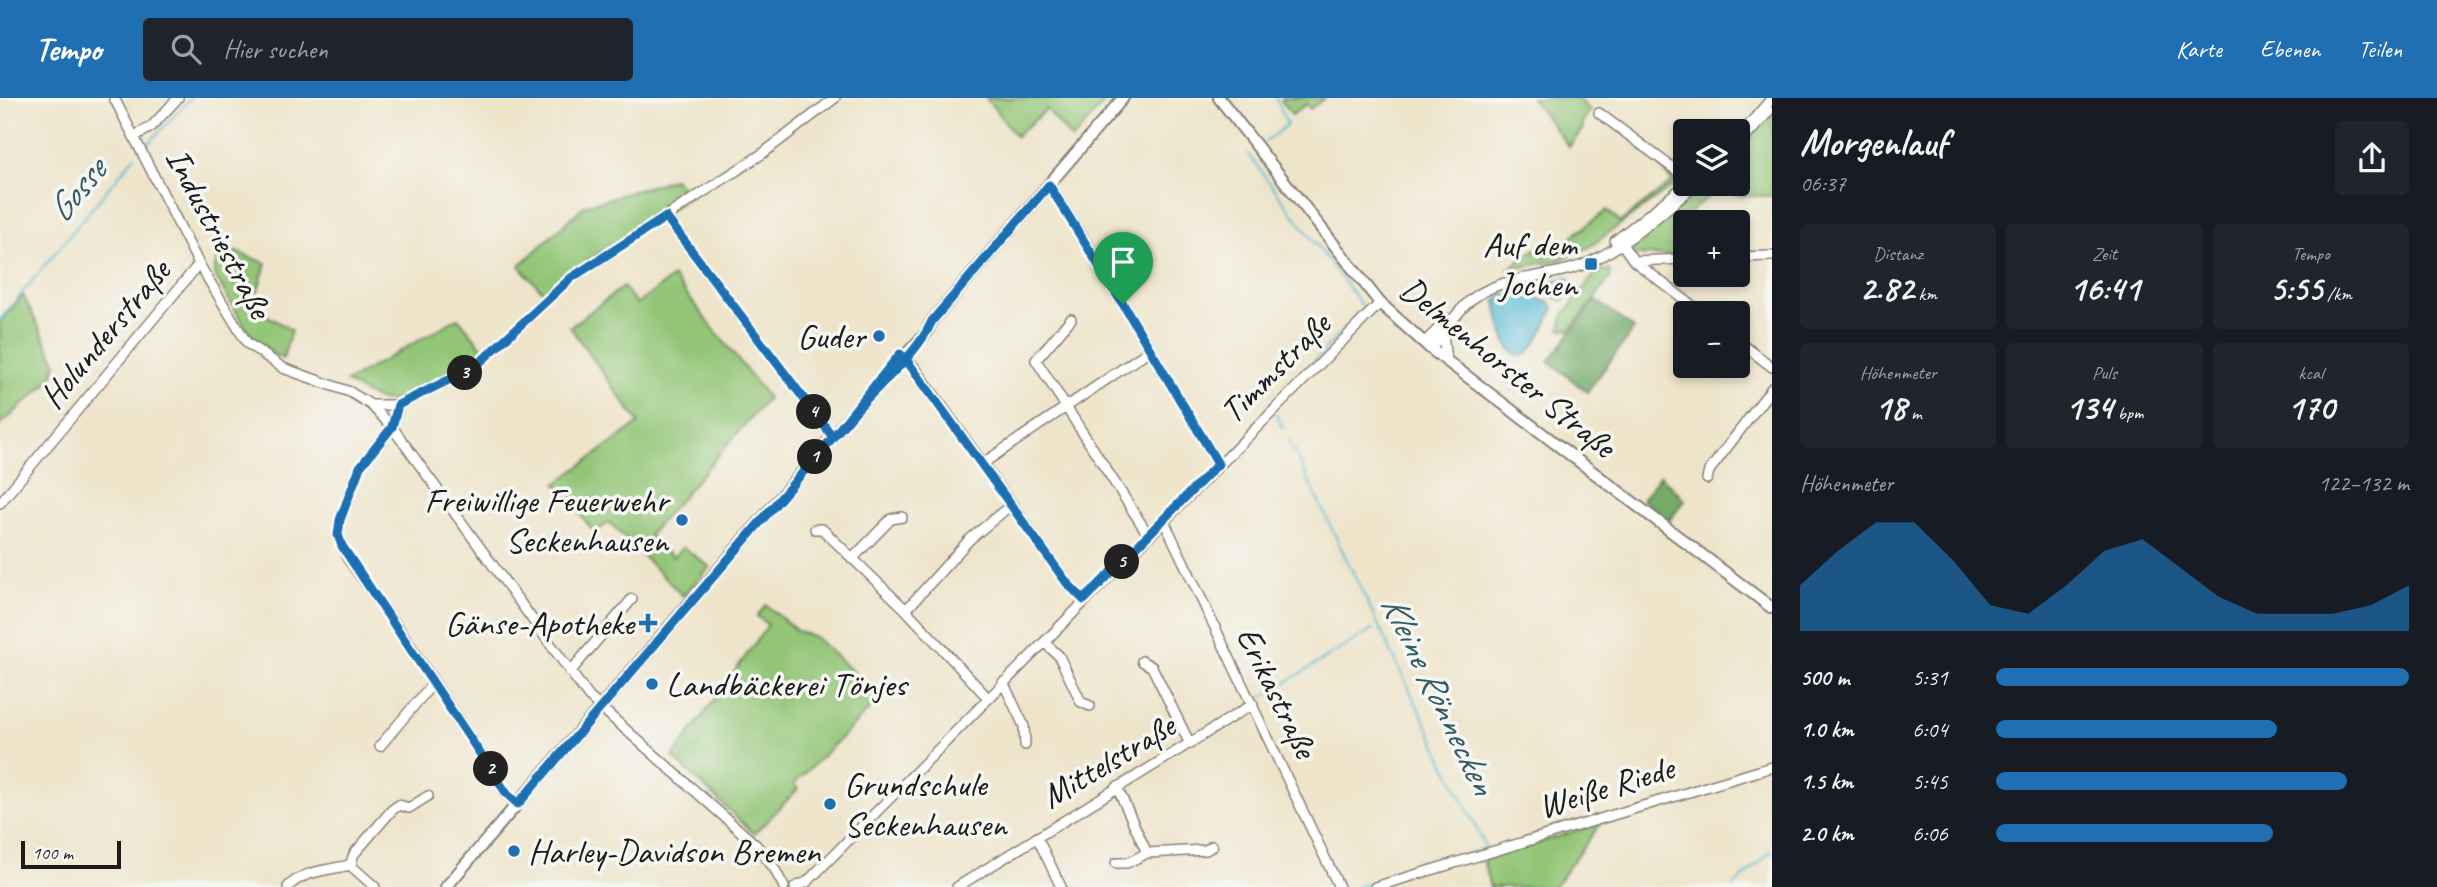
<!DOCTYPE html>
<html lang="de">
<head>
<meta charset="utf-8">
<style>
	:root { --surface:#171b24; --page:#20242c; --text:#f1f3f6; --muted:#9ea1a6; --accent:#1f6fb2 }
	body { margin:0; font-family:Caveat,sans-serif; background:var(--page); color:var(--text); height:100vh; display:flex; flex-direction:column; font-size:26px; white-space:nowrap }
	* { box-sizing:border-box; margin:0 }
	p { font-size:23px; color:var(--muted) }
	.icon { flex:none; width:38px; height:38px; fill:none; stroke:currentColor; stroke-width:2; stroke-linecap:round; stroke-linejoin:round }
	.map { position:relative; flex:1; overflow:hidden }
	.sheet { display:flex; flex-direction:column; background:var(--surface); width:665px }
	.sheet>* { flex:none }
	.buttons { position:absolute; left:1673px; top:21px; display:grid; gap:14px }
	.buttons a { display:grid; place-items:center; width:77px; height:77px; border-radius:7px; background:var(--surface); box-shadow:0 4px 10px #0003; font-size:35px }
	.scale { position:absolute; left:21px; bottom:18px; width:100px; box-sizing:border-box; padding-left:7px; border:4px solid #1c1c1c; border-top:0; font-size:19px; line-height:24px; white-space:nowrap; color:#1c1c1c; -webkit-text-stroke:5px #f6f6f2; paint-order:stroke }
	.pin { position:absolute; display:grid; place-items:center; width:60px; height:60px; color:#fff; margin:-72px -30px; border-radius:50% 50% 50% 0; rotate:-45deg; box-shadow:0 0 7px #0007 }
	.pin .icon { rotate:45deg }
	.km { position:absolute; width:35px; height:35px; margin:-18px; border-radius:50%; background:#222; color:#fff; font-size:19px; line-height:35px; text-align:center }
	.round { display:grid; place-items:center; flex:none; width:74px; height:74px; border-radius:7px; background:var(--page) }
	.head { display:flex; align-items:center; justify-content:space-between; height:119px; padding:0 28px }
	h1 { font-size:38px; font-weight:700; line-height:52px }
	.stats { display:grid; grid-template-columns:repeat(3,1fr); gap:10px; height:119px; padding:7px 28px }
	.stats div { display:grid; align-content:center; border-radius:7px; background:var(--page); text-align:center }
	.stats b { font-size:35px; font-weight:700 }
	.stats small { font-size:19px; font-weight:400 }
	.stats p { font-size:19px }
	.chart { height:196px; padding:14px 28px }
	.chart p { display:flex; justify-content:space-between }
	.chart svg { width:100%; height:126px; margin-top:7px; fill:var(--accent); opacity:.7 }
	ul { padding:0 28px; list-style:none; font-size:23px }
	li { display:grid; grid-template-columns:112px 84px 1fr; align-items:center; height:52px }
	li i { height:18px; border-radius:9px; background:var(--accent) }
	header { display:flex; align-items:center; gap:42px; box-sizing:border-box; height:98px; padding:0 35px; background:var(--accent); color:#fff }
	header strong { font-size:33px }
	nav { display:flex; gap:38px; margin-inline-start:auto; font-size:24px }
	.search { width:490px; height:63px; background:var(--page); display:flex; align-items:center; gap:18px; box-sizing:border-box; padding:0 24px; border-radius:7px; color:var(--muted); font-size:26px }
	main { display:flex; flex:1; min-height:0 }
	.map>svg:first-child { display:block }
	.green { fill:#92c576; stroke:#577049; stroke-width:2 }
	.forest { fill:#75aa67; stroke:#486342; stroke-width:2 }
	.water { fill:#54bad2; stroke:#386b77; stroke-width:2 }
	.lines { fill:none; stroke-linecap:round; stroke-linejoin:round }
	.stream { stroke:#54bad2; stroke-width:2 }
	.minor-casing { stroke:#858073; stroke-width:12 }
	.major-casing { stroke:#858073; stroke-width:14 }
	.minor { stroke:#fff; stroke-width:9 }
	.major { stroke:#fff; stroke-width:10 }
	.route-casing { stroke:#fff; stroke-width:14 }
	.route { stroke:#1f6fb2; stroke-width:9 }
	.poi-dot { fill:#1f6fb2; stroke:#f6f6f2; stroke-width:2.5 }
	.labels { text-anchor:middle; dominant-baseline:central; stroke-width:7; stroke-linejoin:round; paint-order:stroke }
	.street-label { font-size:35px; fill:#1c1c1c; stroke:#f6f6f2 }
	.poi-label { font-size:35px; fill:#1c1c1c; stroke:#f6f6f2; text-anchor:end }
	.water-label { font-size:37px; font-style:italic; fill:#325b65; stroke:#f6f6f2 }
</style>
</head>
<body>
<header>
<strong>Tempo</strong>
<div class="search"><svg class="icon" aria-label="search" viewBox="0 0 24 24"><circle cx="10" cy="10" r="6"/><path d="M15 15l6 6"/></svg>Hier suchen</div>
<nav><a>Karte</a><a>Ebenen</a><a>Teilen</a></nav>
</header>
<main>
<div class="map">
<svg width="1772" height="789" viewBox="0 0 1772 789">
	<rect width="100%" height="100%" fill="#f6f6f2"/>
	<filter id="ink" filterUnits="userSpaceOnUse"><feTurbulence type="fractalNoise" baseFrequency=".0143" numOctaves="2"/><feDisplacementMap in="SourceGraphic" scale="14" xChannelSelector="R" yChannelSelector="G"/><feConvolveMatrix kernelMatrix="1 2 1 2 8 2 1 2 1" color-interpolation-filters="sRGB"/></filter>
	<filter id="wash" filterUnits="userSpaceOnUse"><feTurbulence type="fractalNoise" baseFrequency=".00686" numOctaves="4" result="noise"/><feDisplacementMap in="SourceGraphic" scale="28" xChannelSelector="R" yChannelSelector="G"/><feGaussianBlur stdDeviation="1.57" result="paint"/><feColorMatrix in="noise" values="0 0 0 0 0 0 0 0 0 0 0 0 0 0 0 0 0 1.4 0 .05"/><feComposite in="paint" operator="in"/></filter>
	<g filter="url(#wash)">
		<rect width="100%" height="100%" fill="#eee4ca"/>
		<path class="green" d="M986,0H1108L1072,42L1047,11L1016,38Z
			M1285,0H1325L1310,11L1306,6L1292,17L1281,2Z
			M1531,0H1577L1590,12L1582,25L1583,30L1569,49Z
			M1772,13V98H1739L1719,90L1683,120L1690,124H1685V143L1679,158L1632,157L1634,144L1700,86H1738V51Z
			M1640,51L1678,79L1677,85L1588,150L1560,162L1507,172L1535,151L1544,160L1607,112L1620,124L1672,84L1660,67Z
			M674,81L691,98L589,162L545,196L519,168L584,108Z
			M225,150L266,165L253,209L291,232L283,261L273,256L247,232L214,176L217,157Z
			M1609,172L1611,179L1570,232L1560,231L1563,218L1597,173Z
			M673,179L768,300L649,437L673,459L683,449L710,469L683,498L609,424L595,435L556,386L639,325L570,229L623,189L637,206Z
			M23,197L56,264L52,281L0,327V224Z
			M458,220L487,255C467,270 406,308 381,302C369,299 357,290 346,284Z
			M766,507L797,533L815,539L881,600L794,686L798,691L754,736L673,659L768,527L757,518Z
			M1601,725L1554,789H1490L1483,762Z"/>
		<path class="forest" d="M1596,202L1634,231L1587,294L1549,263Z
			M1660,377L1685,402L1669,423L1642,402Z"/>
		<path class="water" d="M1566,180L1570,181L1571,189L1563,202L1547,197L1545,187Z
			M1525,195L1550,205L1554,211C1547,223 1541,239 1532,250C1507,279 1498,216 1496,203L1504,197Z"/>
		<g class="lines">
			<path class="stream" d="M1265,44L1287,27L1276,0
				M147,47L191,0
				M1248,56L1364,210L1273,307
				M0,222L135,58
				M1276,316L1283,330
				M1289,342L1486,750L1357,789
				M1256,603L1373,531
				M1733,789L1772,753"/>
		</g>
	</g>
	<g filter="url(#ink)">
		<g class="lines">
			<g class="minor-casing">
				<path id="minor" d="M114,0L199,166L247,245L283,270L350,294L371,307L392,329L589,599L756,747L774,770L784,789
					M1599,15L1685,79
					M135,38L151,29L178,0
					M1738,40L1772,0
					M1738,48L1769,13
					M1049,87L1096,160L1218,366
					M666,119L833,339
					M1619,142L1634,163L1702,215
					M1615,143L1678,93
					M1738,159L1772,158
					M1634,163L1685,161
					M1071,221L1036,262L1149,438
					M1443,235L1446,263
					M1738,243L1772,269
					M1424,245L1448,221
					M1431,251C1444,234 1456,214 1472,201C1507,174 1555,182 1594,162C1632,143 1665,112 1697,86
					M900,256L915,270L1067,485L1084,502
					M371,307H399
					M982,366L1150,252
					M1707,381L1709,373L1772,290
					M0,405L199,166
					M1164,423L1339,789
					M815,431H822L906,512L988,600
					M852,461L891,421L902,419
					M906,512L969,442L1012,406
					M1044,544L1059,558L1081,604L1090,608
					M1142,563L1152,569L1190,646
					M570,574L632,501
					M1003,584L1024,628L1025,647
					M380,648L434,584
					M518,706L507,697L402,535L348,461L338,437L340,423L360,369L392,329L399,307L475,269L571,180L762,56L835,0
					M1037,739L1061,789
					M1147,755L1206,752L1212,748
					M1116,765H1127L1147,755L1117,689
					M350,767L354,756L392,712L399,707L409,710L428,698
					M350,767L375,789
					M288,789C302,773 329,772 350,767
					M795,789L807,784L1380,205
					M957,789L1253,606
					M1375,789L1772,669"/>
			</g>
			<g class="major-casing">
				<path id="major" d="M1219,0L1380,205L1431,251L1772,510
					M446,789L859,308L927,234L932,223L1123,0"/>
			</g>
			<use href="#minor" class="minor"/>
			<use href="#major" class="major"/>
		</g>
	</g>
	<g class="lines" filter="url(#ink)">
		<g class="route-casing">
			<path id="route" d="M1123,206L1049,87L932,223C917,257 883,282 859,309L518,706L507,696L342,448L338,437L340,422L360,369L392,329L398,307L475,269L571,180L666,119L833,339L900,256L905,260L1067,485L1084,502L1218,366L1123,206"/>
		</g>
		<use href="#route" class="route"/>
	</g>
	<g class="poi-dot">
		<rect x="1584" y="159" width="14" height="14" rx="3.5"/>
		<circle cx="879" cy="238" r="7"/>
		<circle cx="682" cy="422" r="7"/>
		<path d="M644.5 514.5h7v7h7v7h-7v7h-7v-7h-7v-7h7z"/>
		<circle cx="652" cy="586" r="7"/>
		<circle cx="830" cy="706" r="7"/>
		<circle cx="514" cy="753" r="7"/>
	</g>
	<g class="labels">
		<g class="street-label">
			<text transform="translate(219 135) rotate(62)">Industriestraße</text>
			<text transform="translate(105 236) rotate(-50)">Holunderstraße</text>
			<text transform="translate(1508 269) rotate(39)">Delmenhorster Straße</text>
			<text transform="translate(1275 270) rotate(-45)">Timmstraße</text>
			<text transform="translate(1277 594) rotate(64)">Erikastraße</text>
			<text transform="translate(1108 663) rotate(-31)">Mittelstraße</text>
			<text transform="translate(1606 689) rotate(-17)">Weiße Riede</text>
		</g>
		<g class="poi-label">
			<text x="1577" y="146">Auf dem<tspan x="1577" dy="40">Jochen</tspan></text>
			<text x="865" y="238">Guder</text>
			<text x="668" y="402">Freiwillige Feuerwehr<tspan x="668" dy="40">Seckenhausen</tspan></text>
			<text x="634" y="525">Gänse-Apotheke</text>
			<text x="666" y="586" text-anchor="start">Landbäckerei Tönjes</text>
			<text x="844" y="686" text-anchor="start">Grundschule<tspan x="844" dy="40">Seckenhausen</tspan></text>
			<text x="528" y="753" text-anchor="start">Harley-Davidson Bremen</text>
		</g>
		<g class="water-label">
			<text transform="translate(76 92) rotate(-50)">Gosse</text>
			<text transform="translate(1439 596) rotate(64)">Kleine Rönnecken</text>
		</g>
	</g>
</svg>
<div class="buttons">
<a><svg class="icon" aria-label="layers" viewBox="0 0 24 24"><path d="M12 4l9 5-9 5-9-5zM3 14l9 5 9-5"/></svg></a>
<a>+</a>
<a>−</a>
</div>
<div class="scale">100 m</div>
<div class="pin" style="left:1123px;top:206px;background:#1e9e55"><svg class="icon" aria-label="arrive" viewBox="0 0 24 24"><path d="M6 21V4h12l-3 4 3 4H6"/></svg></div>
<b class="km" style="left:815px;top:359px">1</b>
<b class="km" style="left:491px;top:671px">2</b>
<b class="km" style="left:465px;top:275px">3</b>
<b class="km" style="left:814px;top:314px">4</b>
<b class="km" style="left:1122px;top:464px">5</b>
</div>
<section class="sheet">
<div class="head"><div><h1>Morgenlauf</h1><p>06:37</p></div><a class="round"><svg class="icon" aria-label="share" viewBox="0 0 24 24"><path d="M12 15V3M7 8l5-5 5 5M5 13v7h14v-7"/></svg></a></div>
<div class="stats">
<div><p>Distanz</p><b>2.82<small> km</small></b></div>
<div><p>Zeit</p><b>16:41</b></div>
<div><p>Tempo</p><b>5:55<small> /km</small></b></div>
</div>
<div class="stats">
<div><p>Höhenmeter</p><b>18<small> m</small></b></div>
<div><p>Puls</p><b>134<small> bpm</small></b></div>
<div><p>kcal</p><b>170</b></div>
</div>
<div class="chart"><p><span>Höhenmeter</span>122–132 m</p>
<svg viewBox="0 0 160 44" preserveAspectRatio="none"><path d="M0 44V28L10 16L20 6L30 6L40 19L50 35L60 38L70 28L80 16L90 12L100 22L110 32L120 38L130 38L140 38L150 35L160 28V44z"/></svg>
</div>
<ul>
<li><b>500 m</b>5:31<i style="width:100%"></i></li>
<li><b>1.0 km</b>6:04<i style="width:68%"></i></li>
<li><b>1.5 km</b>5:45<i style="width:85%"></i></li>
<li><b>2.0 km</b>6:06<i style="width:67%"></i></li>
</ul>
</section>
</main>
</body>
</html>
